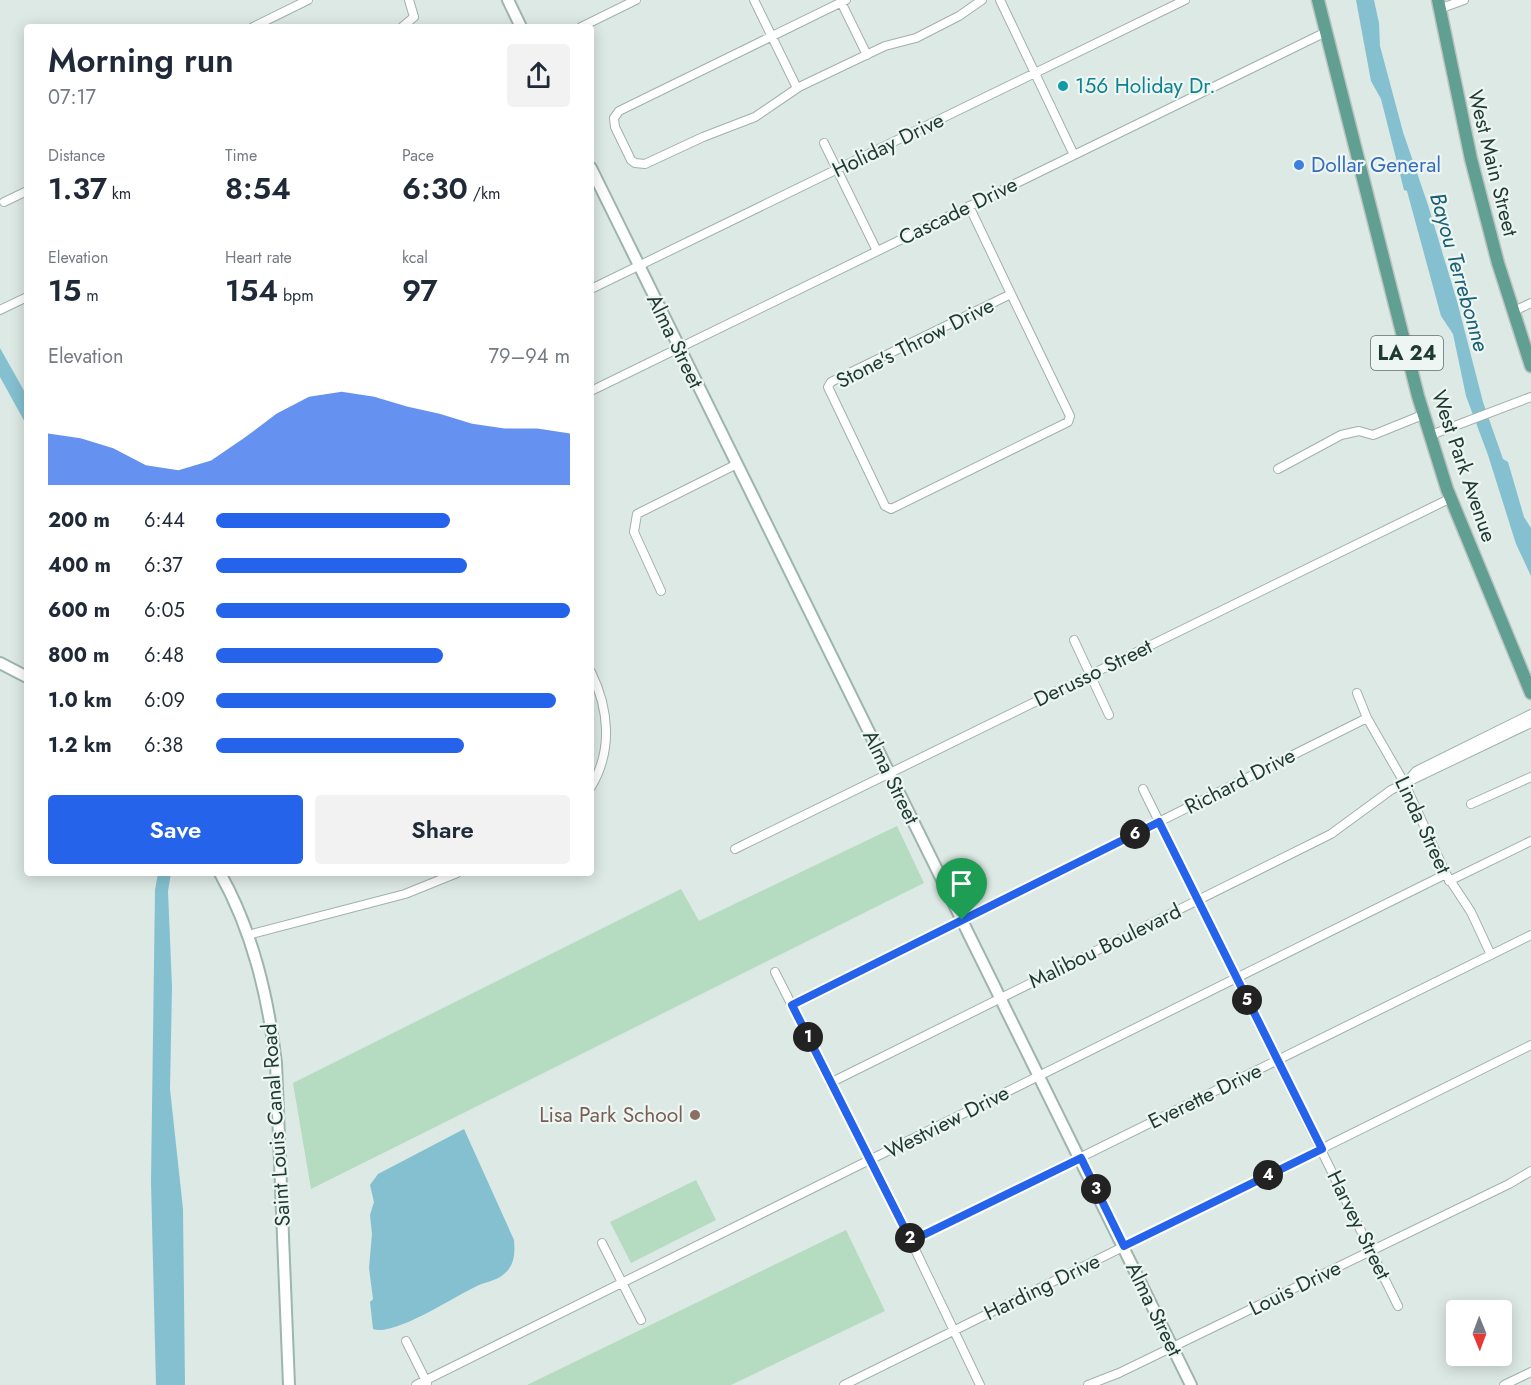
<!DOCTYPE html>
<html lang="en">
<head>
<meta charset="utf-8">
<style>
	:root { --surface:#fff; --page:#f2f2f3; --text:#1f2937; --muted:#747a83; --accent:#2563eb }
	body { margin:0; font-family:Jost,sans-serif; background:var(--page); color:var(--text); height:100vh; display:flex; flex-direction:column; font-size:22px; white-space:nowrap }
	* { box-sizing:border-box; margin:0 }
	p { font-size:20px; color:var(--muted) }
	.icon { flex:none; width:33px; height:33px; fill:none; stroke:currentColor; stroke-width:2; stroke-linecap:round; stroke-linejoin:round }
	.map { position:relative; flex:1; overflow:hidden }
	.sheet { position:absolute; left:24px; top:24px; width:570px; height:852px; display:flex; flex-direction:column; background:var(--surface); border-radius:6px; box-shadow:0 3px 15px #0003 }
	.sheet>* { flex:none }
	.needle { width:39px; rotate:179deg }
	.controls { position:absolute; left:1446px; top:1300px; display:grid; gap:12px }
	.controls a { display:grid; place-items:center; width:66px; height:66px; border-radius:6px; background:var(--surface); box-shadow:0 3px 15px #0003; font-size:30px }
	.pin { position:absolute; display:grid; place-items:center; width:51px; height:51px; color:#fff; margin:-62px -26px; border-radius:50% 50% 50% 0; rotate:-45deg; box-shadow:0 0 6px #0007 }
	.pin .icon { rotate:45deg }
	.km { position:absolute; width:30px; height:30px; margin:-15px; border-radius:50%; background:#222; color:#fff; font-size:16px; line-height:30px; text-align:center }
	.round { display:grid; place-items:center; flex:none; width:63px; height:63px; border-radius:6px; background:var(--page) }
	.headline { display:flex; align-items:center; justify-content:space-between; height:102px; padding:0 24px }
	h1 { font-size:33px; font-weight:600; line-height:45px }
	.stats { display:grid; grid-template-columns:repeat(3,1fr); gap:9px; height:102px; padding:6px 24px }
	.stats div { display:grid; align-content:center }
	.stats b { font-size:30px; font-weight:600 }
	.stats small { font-size:16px; font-weight:400 }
	.stats p { font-size:16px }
	.chart { height:168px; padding:12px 24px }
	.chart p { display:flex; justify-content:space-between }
	.chart svg { width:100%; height:108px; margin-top:6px; fill:var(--accent); opacity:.7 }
	.action { display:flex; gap:12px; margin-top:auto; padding:12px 24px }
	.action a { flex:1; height:69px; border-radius:6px; background:var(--accent); color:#fff; font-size:24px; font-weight:600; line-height:69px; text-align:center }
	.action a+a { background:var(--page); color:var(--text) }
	ul { padding:0 24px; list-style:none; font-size:20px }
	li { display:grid; grid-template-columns:96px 72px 1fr; align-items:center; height:45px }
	li i { height:15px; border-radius:8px; background:var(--accent) }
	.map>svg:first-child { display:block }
	.green { fill:#b5dbc1 }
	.water { fill:#84c0d0 }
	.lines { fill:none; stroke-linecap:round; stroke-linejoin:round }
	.street-casing { stroke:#a0b1ab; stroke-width:10 }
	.secondary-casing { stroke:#9cb5ad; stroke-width:14 }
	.primary-casing { stroke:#bcc4c2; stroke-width:15 }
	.street { stroke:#fff; stroke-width:8 }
	.secondary { stroke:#fff; stroke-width:10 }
	.primary { stroke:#619f92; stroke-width:12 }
	.route-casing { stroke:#fff; stroke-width:12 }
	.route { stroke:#2563eb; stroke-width:8 }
	.culture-dot { fill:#0f9aa8; stroke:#edf6f2; stroke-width:2 }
	.shop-dot { fill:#3f7fe0; stroke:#edf6f2; stroke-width:2 }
	.education-dot { fill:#8d6e63; stroke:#edf6f2; stroke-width:2 }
	.labels { text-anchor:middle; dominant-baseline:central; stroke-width:4.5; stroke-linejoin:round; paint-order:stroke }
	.shield { fill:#edf6f2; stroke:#5d726c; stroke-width:1.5 }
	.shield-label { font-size:20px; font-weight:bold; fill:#1f3933 }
	.culture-label { font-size:21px; fill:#0d838f; stroke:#edf6f2; text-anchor:start }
	.street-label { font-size:21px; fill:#1f3933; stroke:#edf6f2 }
	.shop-label { font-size:21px; fill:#366cbe; stroke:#edf6f2; text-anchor:start }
	.education-label { font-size:21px; fill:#785e54; stroke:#edf6f2; text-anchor:end }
	.water-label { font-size:22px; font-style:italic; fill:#1a6074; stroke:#edf6f2 }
</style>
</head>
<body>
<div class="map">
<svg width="1531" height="1385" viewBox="0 0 1531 1385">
	<rect width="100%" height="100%" fill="#dde9e4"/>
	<path class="green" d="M897,826L924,883L311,1189L293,1083L681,889L699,921Z
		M696,1180L716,1220L631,1263L610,1222Z
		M846,1230L885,1311L731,1385H527Z"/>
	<path class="water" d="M1356,0H1374L1379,23L1380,46L1403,132L1428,205L1457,301L1483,402L1503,459L1508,462L1524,517L1531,528V576L1516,544L1488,455L1466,396L1453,334L1441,316L1407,191L1404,190L1381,99L1371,81Z
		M0,348L27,396V426L0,377Z
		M158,873H171L168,891L172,987L170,1089L183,1209L185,1385H156L151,1182L155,890Z
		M464,1129L514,1240C515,1253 515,1265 504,1274C497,1281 484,1282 475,1287C454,1297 393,1337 373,1329L370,1302L373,1299L369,1268L372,1234L370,1215L374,1202L370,1185L378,1174Z"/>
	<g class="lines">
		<g class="street-casing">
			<path id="street" d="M754,0L797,88
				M846,0L619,111L614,118L615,127L631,160L635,163L645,164L703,137L755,117L799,87L885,46L916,38L959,16L982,0
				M1000,0L1074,155
				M841,2L867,55
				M1439,9L1464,0
				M253,27L308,0
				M402,27L414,17L409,0
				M581,27L636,0
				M824,143L877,251
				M4,202L27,191
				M969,206L1011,294
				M591,289L1185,0
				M1011,294L1070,416L1068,422L891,509L885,506L828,387L831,382Z
				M0,310L27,297
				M1512,312L1531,303
				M591,391L1326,32
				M1431,435L1531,397
				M1278,469L1341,435L1359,431L1373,435L1425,414
				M661,591L634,532L637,514L735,465
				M1074,640L1109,715
				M591,672C609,709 613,750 591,787
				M1357,693L1367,718L1405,784L1446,874L1471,912L1491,955
				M1406,783L1416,771L1531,714
				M1143,789L1398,1306
				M1471,804L1531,777
				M735,849L1451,498
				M1449,881L1531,841
				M248,935L405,894L457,873
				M775,972L911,1241L980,1385
				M792,1005L1367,718
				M830,1083L1331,834L1391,790L1531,723
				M911,1241L1531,935
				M602,1243L641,1320
				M406,1341L427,1383
				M416,1385L1446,874
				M844,1385L1531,1045
				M1088,1385L1119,1373L1509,1184L1531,1171
				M1504,1385L1531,1372"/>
		</g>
		<g class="secondary-casing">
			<path id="secondary" d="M508,0L521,27
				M591,168L1191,1385
				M0,663L27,677
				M220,873C253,932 268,997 276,1063L289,1385"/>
		</g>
		<g class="primary-casing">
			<path id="primary" d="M1318,0L1418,396L1447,489L1531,693
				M1438,0L1471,159L1498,263L1531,366"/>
		</g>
		<use href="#street" class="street"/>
		<use href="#secondary" class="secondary"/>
		<use href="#primary" class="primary"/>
	</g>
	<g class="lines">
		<g class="route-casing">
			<path id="route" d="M1159,822L1322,1149L1124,1246L1081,1158L911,1241L792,1005Z"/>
		</g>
		<use href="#route" class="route"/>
	</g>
	<circle class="culture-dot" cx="1063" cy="86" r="6"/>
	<circle class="shop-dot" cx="1299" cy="165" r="6"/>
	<circle class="education-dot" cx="695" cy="1115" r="6"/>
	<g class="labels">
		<rect class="shield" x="1371" y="336" width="72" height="34" rx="4.5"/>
		<g class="shield-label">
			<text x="1407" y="353">LA 24</text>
		</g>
		<g class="culture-label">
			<text x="1075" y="86">156 Holiday Dr.</text>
		</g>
		<g class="street-label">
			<text transform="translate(888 145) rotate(-26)">Holiday Drive</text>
			<text transform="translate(1493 163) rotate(76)">West Main Street</text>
			<text transform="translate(958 211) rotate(-26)">Cascade Drive</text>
			<text transform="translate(675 341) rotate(64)">Alma Street</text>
			<text transform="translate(915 343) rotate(-27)">Stone's Throw Drive</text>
			<text transform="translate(1464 466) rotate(71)">West Park Avenue</text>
			<text transform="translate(1093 673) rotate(-26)">Derusso Street</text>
			<text transform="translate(891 777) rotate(64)">Alma Street</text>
			<text transform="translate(1240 781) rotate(-27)">Richard Drive</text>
			<text transform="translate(1423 825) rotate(65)">Linda Street</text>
			<text transform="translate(1105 946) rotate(-26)">Malibou Boulevard</text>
			<text transform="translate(1205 1096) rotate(-26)">Everette Drive</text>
			<text transform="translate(947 1122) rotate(-27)">Westview Drive</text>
			<text transform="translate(276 1125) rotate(-94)">Saint Louis Canal Road</text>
			<text transform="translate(1359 1225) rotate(64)">Harvey Street</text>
			<text transform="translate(1042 1287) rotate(-26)">Harding Drive</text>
			<text transform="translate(1295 1288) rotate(-26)">Louis Drive</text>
			<text transform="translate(1154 1309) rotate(64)">Alma Street</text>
		</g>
		<g class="shop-label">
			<text x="1311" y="165">Dollar General</text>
		</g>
		<g class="education-label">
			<text x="683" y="1115">Lisa Park School</text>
		</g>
		<g class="water-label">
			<text transform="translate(1460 272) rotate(74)">Bayou Terrebonne</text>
		</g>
	</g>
</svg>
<div class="controls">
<a><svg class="needle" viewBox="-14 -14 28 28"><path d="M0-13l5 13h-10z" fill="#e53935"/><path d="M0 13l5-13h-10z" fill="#747a83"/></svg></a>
</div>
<div class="pin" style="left:962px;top:920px;background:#1e9e55"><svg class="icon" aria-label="arrive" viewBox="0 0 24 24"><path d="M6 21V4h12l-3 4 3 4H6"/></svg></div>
<b class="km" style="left:808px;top:1037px">1</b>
<b class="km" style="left:910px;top:1238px">2</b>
<b class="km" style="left:1096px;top:1189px">3</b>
<b class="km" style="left:1268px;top:1175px">4</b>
<b class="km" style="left:1247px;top:1000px">5</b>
<b class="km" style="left:1135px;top:834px">6</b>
<section class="sheet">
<div class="headline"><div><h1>Morning run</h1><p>07:17</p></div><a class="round"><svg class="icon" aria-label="share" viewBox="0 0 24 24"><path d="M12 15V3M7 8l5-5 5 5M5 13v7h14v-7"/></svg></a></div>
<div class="stats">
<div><p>Distance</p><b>1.37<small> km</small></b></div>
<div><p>Time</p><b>8:54</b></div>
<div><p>Pace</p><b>6:30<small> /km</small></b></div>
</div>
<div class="stats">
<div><p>Elevation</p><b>15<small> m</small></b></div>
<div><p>Heart rate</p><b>154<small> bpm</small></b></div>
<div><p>kcal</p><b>97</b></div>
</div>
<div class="chart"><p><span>Elevation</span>79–94 m</p>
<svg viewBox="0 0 160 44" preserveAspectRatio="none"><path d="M0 44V23L10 25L20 29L30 36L40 38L50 34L60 25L70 15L80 8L90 6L100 8L110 12L120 15L130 19L140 21L150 21L160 23V44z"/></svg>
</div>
<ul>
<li><b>200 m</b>6:44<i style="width:66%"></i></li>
<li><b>400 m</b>6:37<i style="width:71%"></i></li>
<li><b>600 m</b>6:05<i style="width:100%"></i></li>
<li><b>800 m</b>6:48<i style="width:64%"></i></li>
<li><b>1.0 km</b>6:09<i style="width:96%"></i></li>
<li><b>1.2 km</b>6:38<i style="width:70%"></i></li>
</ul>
<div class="action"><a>Save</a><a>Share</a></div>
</section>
</div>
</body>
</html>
